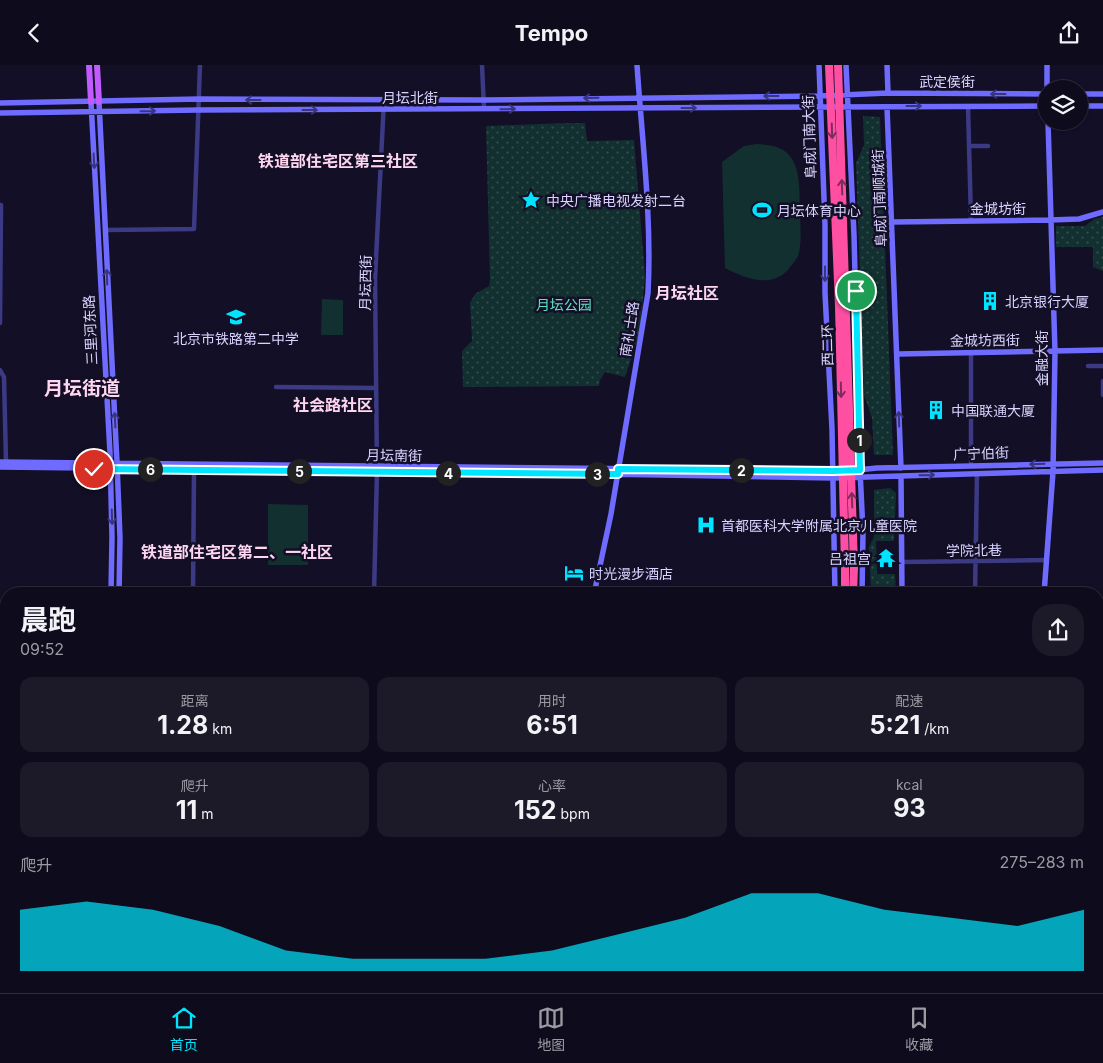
<!DOCTYPE html>
<html lang="zh">
<head>
<meta charset="utf-8">
<style>
	:root { --surface:#0e0b1c; --page:#1c1929; --text:#f1f3f6; --muted:#9b9ba3; --line:#2e2b3b; --accent:#00e5ff }
	body { margin:0; font-family:Inter,"Noto Sans SC",sans-serif; background:var(--page); color:var(--text); height:100vh; display:flex; flex-direction:column; font-size:19px; white-space:nowrap }
	* { box-sizing:border-box; margin:0 }
	p { font-size:16px; color:var(--muted) }
	.icon { flex:none; width:28px; height:28px; fill:none; stroke:currentColor; stroke-width:2; stroke-linecap:round; stroke-linejoin:round }
	.map { position:relative; flex:1; overflow:hidden }
	.details { position:absolute; left:0px; top:522px; width:1104px; height:406px; display:flex; flex-direction:column; background:var(--surface); border-radius:20px 20px 0 0; box-shadow:0 1px 4px #0004,0 0 0 1px var(--line) }
	.details>* { flex:none }
	.tools { position:absolute; left:1038px; top:15px; display:grid; gap:10px }
	.tools a { display:grid; place-items:center; width:50px; height:50px; border-radius:50%; background:var(--surface); box-shadow:0 1px 4px #0004,0 0 0 1px var(--line); font-size:25px }
	.pin { position:absolute; display:grid; place-items:center; width:42px; height:42px; color:#fff; margin:-21px; border:2px solid #fff; border-radius:50%; box-shadow:0 1px 5px #0007 }
	.km { position:absolute; width:25px; height:25px; margin:-12px; border-radius:50%; background:#222; color:#fff; font-size:14px; line-height:25px; text-align:center }
	.round { display:grid; place-items:center; flex:none; width:52px; height:52px; border-radius:20px; background:var(--page) }
	.head { display:flex; align-items:center; justify-content:space-between; height:85px; padding:0 20px }
	h1 { font-size:28px; font-weight:700; line-height:38px }
	.figures { display:grid; grid-template-columns:repeat(3,1fr); gap:8px; height:85px; padding:5px 20px }
	.figures div { display:grid; align-content:center; border-radius:12px; background:var(--page); text-align:center }
	.figures b { font-size:25px; font-weight:700 }
	.figures small { font-size:14px; font-weight:400 }
	.figures p { font-size:14px }
	.chart { height:140px; padding:10px 20px }
	.chart p { display:flex; justify-content:space-between }
	.chart svg { width:100%; height:90px; margin-top:5px; fill:var(--accent); opacity:.7 }
	header { display:flex; justify-content:space-between; align-items:center; height:65px; padding:0 20px; background:var(--surface); font-size:22px; font-weight:700 }
	.tab-bar { display:flex; justify-content:space-around; align-items:center; height:70px; border-top:1px solid var(--line); background:var(--surface); font-size:14px; color:var(--muted) }
	.tab-bar a { display:grid; justify-items:center; gap:2px }
	.tab-bar .on { color:var(--accent) }
	.map>svg:first-child { display:block }
	.grass { fill:#12302f }
	.park { fill:url(#park-dots) }
	.lines { fill:none; stroke-linecap:round; stroke-linejoin:round }
	.street { stroke:#3d3a85; stroke-width:4.5 }
	.secondary { stroke:#6f6bff; stroke-width:5.5 }
	.primary { stroke:#c25bff; stroke-width:6 }
	.highway { stroke:#ff4fa3; stroke-width:8 }
	.highway-bridge { stroke:#ff4fa3; stroke-width:8 }
	.oneway { stroke:#38347d }
	.oneway2 { stroke:#7d2c5e }
	.route-casing { stroke:#fff; stroke-width:10 }
	.route { stroke:#00e5ff; stroke-width:6 }
	.labels { text-anchor:middle; dominant-baseline:central; stroke-width:5; stroke-linejoin:round; paint-order:stroke }
	.street-label { font-size:14px; fill:#d9d4ff; stroke:#130f26 }
	.poi-label { font-size:14px; fill:#d9d4ff; stroke:#130f26; text-anchor:start }
	.park-label { font-size:14px; fill:#5fe0c0; stroke:#130f26 }
	.quarter-label { font-size:16px; font-weight:bold; fill:#ffd6f0; stroke:#130f26 }
	.district-label { font-size:19px; font-weight:bold; fill:#ffd6f0; stroke:#130f26 }
</style>
</head>
<body>
<header><svg class="icon" aria-label="back" viewBox="0 0 24 24"><path d="M15 5l-7 7 7 7"/></svg>Tempo<svg class="icon" aria-label="share" viewBox="0 0 24 24"><path d="M12 15V3M7 8l5-5 5 5M5 13v7h14v-7"/></svg></header>
<div class="map">
<svg width="1103" height="928" viewBox="0 0 1103 928">
	<defs>
		<pattern id="park-dots" width="8" height="8" patternUnits="userSpaceOnUse" patternTransform="scale(1.25)"><rect width="8" height="8" fill="#12302f"/><path d="M2 2h.1M6 6h.1" fill="none" stroke="#344d4e" stroke-width="1.8" stroke-linecap="round"/></pattern>
	</defs>
	<rect width="100%" height="100%" fill="#130f26"/>
	<path class="grass" d="M757,79C768,80 777,80 786,87C802,101 799,127 800,146C800,159 802,175 799,188C798,193 794,197 791,201C774,225 746,214 725,203L722,97L744,81Z
		M322,234L343,235V270H321Z
		M268,439L308,440V500H268Z"/>
	<path class="park" d="M863,51L880,52L893,390H874L872,353L864,330L856,98L864,80Z
		M568,58H585L587,76L634,75L645,211L640,267L625,312L605,307L600,315L599,321L463,322L462,286L472,276L470,238L475,229L489,221L490,215L486,61Z
		M1103,152V206L1093,202V182H1056V161H1085L1094,154Z
		M890,423L896,428L894,476H876L877,509H895L896,529H871L869,482L874,472V425Z"/>
	<g class="lines">
		<path class="street" d="M482,0L484,44
			M968,41L971,156
			M969,81H988
			M0,140H1L0,258
			M106,165L194,164L200,0
			M971,288V401
			M1088,301H1103
			M0,305L4,312L6,397
			M1103,316V330
			M276,322L376,323
			M902,497L1047,495
			M193,529L194,405
			M374,529L377,407L375,214L384,35
			M975,529L977,409
			M0,580H2L1,871
			M183,928V922
			M370,928V922"/>
		<path class="secondary" d="M819,0L825,160V228L832,364L835,529
			M846,0L854,170L860,405L863,467L862,529
			M887,0L888,28
			M1047,0V24
			M1079,29H1103
			M91,37L110,388L112,472L111,529
			M99,37L117,398L120,473L119,529
			M0,38L199,34L484,35L819,31L888,28L1046,29
			M1079,41H1103
			M887,42L901,403
			M0,48L199,45L1046,41
			M892,157L1050,155L1079,154L1103,147
			M898,289L1103,285
			M845,366L847,399
			M0,397L847,406L877,403L1103,398
			M0,402L602,409L833,413L1103,405
			M901,411L902,529
			M594,529L611,449L648,228C652,152 642,75 637,0
			M1044,529L1053,407L1055,287L1048,56
			M1098,560H1103
			M1098,723H1103
			M1098,848H1103
			M28,928L29,922
			M37,928L38,922
			M587,928V922
			M1010,928V922
			M1014,928V922"/>
		<path class="primary" d="M89,0L91,37
			M97,0L99,37
			M789,922V928
			M794,922V928
			M823,922V928
			M845,922L846,928
			M879,928V922"/>
		<path class="highway" d="M845,529V502
			M853,529L854,502
			M830,922V928
			M837,922L838,928"/>
		<path class="highway-bridge" d="M829,0L839,241L845,502
			M838,0L854,502"/>
	</g>
	<defs><path id="oneway-shaft" d="M-6 0H5M1.5-3L5.5 0L1.5 3" fill="none" stroke-width="1.6" stroke-linecap="round" stroke-linejoin="round" transform="scale(1.25)"/></defs>
	<g class="oneway">
		<use href="#oneway-shaft" transform="translate(998 29) rotate(-180)"/>
		<use href="#oneway-shaft" transform="translate(771 31) rotate(180)"/>
		<use href="#oneway-shaft" transform="translate(591 33) rotate(179)"/>
		<use href="#oneway-shaft" transform="translate(253 35) rotate(-180)"/>
		<use href="#oneway-shaft" transform="translate(914 41)"/>
		<use href="#oneway-shaft" transform="translate(689 43)"/>
		<use href="#oneway-shaft" transform="translate(508 44) rotate(-1)"/>
		<use href="#oneway-shaft" transform="translate(310 45)"/>
		<use href="#oneway-shaft" transform="translate(148 46) rotate(-1)"/>
		<use href="#oneway-shaft" transform="translate(94 96) rotate(87)"/>
		<use href="#oneway-shaft" transform="translate(825 209) rotate(90)"/>
		<use href="#oneway-shaft" transform="translate(107 212) rotate(-92)"/>
		<use href="#oneway-shaft" transform="translate(899 354) rotate(-92)"/>
		<use href="#oneway-shaft" transform="translate(115 355) rotate(-93)"/>
		<use href="#oneway-shaft" transform="translate(1037 399) rotate(178)"/>
		<use href="#oneway-shaft" transform="translate(927 410) rotate(-1)"/>
		<use href="#oneway-shaft" transform="translate(112 452) rotate(88)"/>
	</g>
	<g class="oneway2">
		<use href="#oneway-shaft" transform="translate(832 66) rotate(88)"/>
		<use href="#oneway-shaft" transform="translate(842 122) rotate(-92)"/>
		<use href="#oneway-shaft" transform="translate(841 325) rotate(89)"/>
		<use href="#oneway-shaft" transform="translate(852 435) rotate(-92)"/>
	</g>
	<g class="lines">
		<g class="route-casing">
			<path id="route" d="M94,404L618,409V404L833,406L860,405L856,226"/>
		</g>
		<use href="#route" class="route"/>
	</g>
	<defs>
		<g id="sight-bare" transform="scale(1.5)"><path d="M0-6L1.8-2.2L6-1.7L2.9 1.2L3.7 5.4L0 3.3L-3.7 5.4L-2.9 1.2L-6-1.7L-1.8-2.2Z" fill="#00e5ff" stroke="#130f26" stroke-width="2.5" paint-order="stroke"/></g>
		<g id="stadium-bare" transform="scale(1.5)"><path d="M0-5a6.5 5 0 1 0 0 10a6.5 5 0 1 0 0-10ZM-3.5-1.8h7v3.6h-7Z" fill="#00e5ff" stroke="#130f26" stroke-width="2.5" paint-order="stroke"/></g>
		<g id="building-bare" transform="scale(1.5)"><path d="M-4-6H4V6H1V3H-1V6H-4ZM-2.5-4.3h1.7v1.8h-1.7ZM.8-4.3h1.7v1.8H.8ZM-2.5-1h1.7V.8h-1.7ZM.8-1h1.7V.8H.8Z" fill="#00e5ff" stroke="#130f26" stroke-width="2.5" paint-order="stroke"/></g>
		<g id="school-bare" transform="scale(1.5)"><path d="M0-5L7-2L0 1L-7-2ZM-4 1L0 2.5L4 1V4Q0 6-4 4Z" fill="#00e5ff" stroke="#130f26" stroke-width="2.5" paint-order="stroke"/></g>
		<g id="hospital-bare" transform="scale(1.5)"><path d="M-5-5h3v3.5h4V-5h3V5h-3V1.5h-4V5h-3Z" fill="#00e5ff" stroke="#130f26" stroke-width="2.5" paint-order="stroke"/></g>
		<g id="temple-bare" transform="scale(1.5)"><path d="M0-6L5-2H3V0L6.5 2.5H4V6H1.5V3h-3V6H-4V2.5H-6.5L-3 0V-2H-5Z" fill="#00e5ff" stroke="#130f26" stroke-width="2.5" paint-order="stroke"/></g>
		<g id="hotel-bare" transform="scale(1.5)"><path d="M-6-4.5h1.5V1H6V5H4.5V3h-9V5H-6ZM-4 0a1.8 1.8 0 1 1 3.6 0ZM.5 0V-2.5h3Q6-2.5 6 0Z" fill="#00e5ff" stroke="#130f26" stroke-width="2.5" paint-order="stroke"/></g>
	</defs>
	<g fill-rule="evenodd">
		<use href="#sight-bare" x="531" y="135"/>
		<use href="#stadium-bare" x="762" y="145"/>
		<use href="#building-bare" x="990" y="236"/>
		<use href="#school-bare" x="236" y="252"/>
		<use href="#building-bare" x="936" y="345"/>
		<use href="#hospital-bare" x="706" y="460"/>
		<use href="#temple-bare" x="886" y="493"/>
		<use href="#hotel-bare" x="574" y="508"/>
	</g>
	<g class="labels">
		<g class="street-label">
			<text x="947" y="16">武定侯街</text>
			<text x="410" y="32">月坛北街</text>
			<text transform="translate(809 72) rotate(-92)">阜成门南大街</text>
			<text transform="translate(879 133) rotate(-92)">阜成门南顺城街</text>
			<text x="998" y="143">金城坊街</text>
			<text transform="translate(365 218) rotate(-89)">月坛西街</text>
			<text transform="translate(629 264) rotate(-81)">南礼士路</text>
			<text transform="translate(90 265) rotate(-93)">三里河东路</text>
			<text transform="translate(985 275) rotate(-1)">金城坊西街</text>
			<text transform="translate(827 280) rotate(-91)">西二环</text>
			<text transform="translate(1041 293) rotate(-90)">金融大街</text>
			<text transform="translate(981 388) rotate(-2)">广宁伯街</text>
			<text transform="translate(394 390) rotate(1)">月坛南街</text>
			<text transform="translate(974 485) rotate(-1)">学院北巷</text>
		</g>
		<g class="poi-label">
			<text x="546" y="135">中央广播电视发射二台</text>
			<text x="777" y="145">月坛体育中心</text>
			<text x="1005" y="236">北京银行大厦</text>
			<text x="236" y="273" text-anchor="middle">北京市铁路第二中学</text>
			<text x="951" y="345">中国联通大厦</text>
			<text x="721" y="460">首都医科大学附属北京儿童医院</text>
			<text x="871" y="493" text-anchor="end">吕祖宫</text>
			<text x="589" y="508">时光漫步酒店</text>
		</g>
		<g class="park-label">
			<text x="564" y="239">月坛公园</text>
		</g>
		<g class="quarter-label">
			<text x="338" y="96">铁道部住宅区第三社区</text>
			<text x="687" y="228">月坛社区</text>
			<text x="333" y="340">社会路社区</text>
			<text x="237" y="487">铁道部住宅区第二、一社区</text>
		</g>
		<g class="district-label">
			<text x="82" y="323">月坛街道</text>
		</g>
	</g>
</svg>
<div class="tools">
<a><svg class="icon" aria-label="layers" viewBox="0 0 24 24"><path d="M12 4l9 5-9 5-9-5zM3 14l9 5 9-5"/></svg></a>
</div>
<div class="pin" style="left:856px;top:226px;background:#1e9e55"><svg class="icon" aria-label="arrive" viewBox="0 0 24 24"><path d="M6 21V4h12l-3 4 3 4H6"/></svg></div>
<div class="pin" style="left:94px;top:404px;background:#d93025"><svg class="icon" aria-label="check" viewBox="0 0 24 24"><path d="M5 12l5 5 9-10"/></svg></div>
<b class="km" style="left:859px;top:375px">1</b>
<b class="km" style="left:741px;top:405px">2</b>
<b class="km" style="left:597px;top:409px">3</b>
<b class="km" style="left:448px;top:408px">4</b>
<b class="km" style="left:299px;top:406px">5</b>
<b class="km" style="left:150px;top:404px">6</b>
<section class="details">
<div class="head"><div><h1>晨跑</h1><p>09:52</p></div><a class="round"><svg class="icon" aria-label="share" viewBox="0 0 24 24"><path d="M12 15V3M7 8l5-5 5 5M5 13v7h14v-7"/></svg></a></div>
<div class="figures">
<div><p>距离</p><b>1.28<small> km</small></b></div>
<div><p>用时</p><b>6:51</b></div>
<div><p>配速</p><b>5:21<small> /km</small></b></div>
</div>
<div class="figures">
<div><p>爬升</p><b>11<small> m</small></b></div>
<div><p>心率</p><b>152<small> bpm</small></b></div>
<div><p>kcal</p><b>93</b></div>
</div>
<div class="chart"><p><span>爬升</span>275–283 m</p>
<svg viewBox="0 0 160 44" preserveAspectRatio="none"><path d="M0 44V14L10 10L20 14L30 22L40 34L50 38L60 38L70 38L80 34L90 26L100 18L110 6L120 6L130 14L140 18L150 22L160 14V44z"/></svg>
</div>
</section>
</div>
<nav class="tab-bar">
<a class="on"><svg class="icon" aria-label="home" viewBox="0 0 24 24"><path d="M3 11l9-7 9 7M6 9v11h12V9"/></svg>首页</a>
<a><svg class="icon" aria-label="map" viewBox="0 0 24 24"><path d="M3 6l6-2 6 2 6-2v14l-6 2-6-2-6 2zM9 4v14M15 6v14"/></svg>地图</a>
<a><svg class="icon" aria-label="saved" viewBox="0 0 24 24"><path d="M7 4h10v16l-5-4-5 4z"/></svg>收藏</a>
</nav>
</body>
</html>
